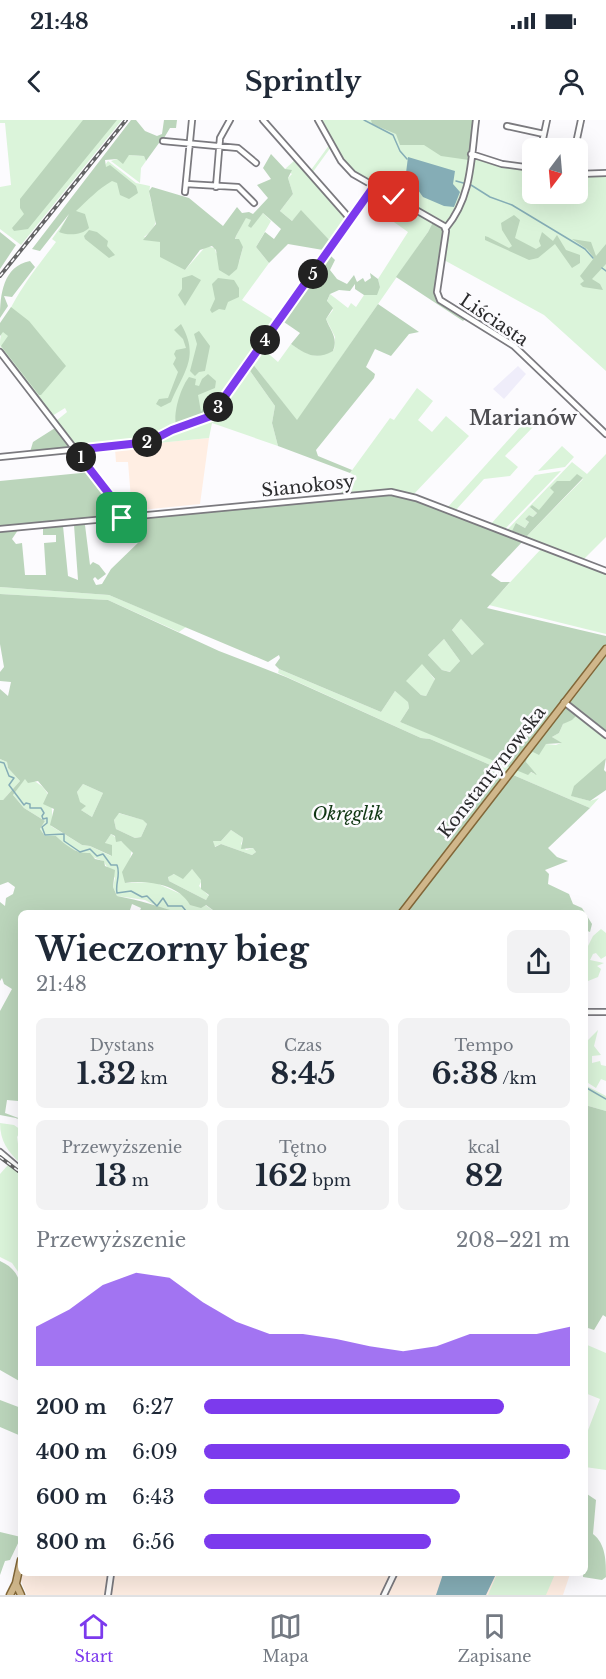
<!DOCTYPE html>
<html lang="pl">
<head>
<meta charset="utf-8">
<style>
	:root { --surface:#fff; --page:#f2f2f3; --text:#1f2937; --muted:#747a83; --line:#e0e1e3; --accent:#7c3aed }
	body { margin:0; font-family:"Libre Baskerville",serif; background:var(--page); color:var(--text); height:100vh; display:flex; flex-direction:column; font-size:22px; white-space:nowrap }
	* { box-sizing:border-box; margin:0 }
	p { font-size:20px; color:var(--muted) }
	.icon { flex:none; width:33px; height:33px; fill:none; stroke:currentColor; stroke-width:2; stroke-linecap:round; stroke-linejoin:round }
	.map { position:relative; flex:1; overflow:hidden }
	.details { position:absolute; left:18px; top:790px; width:570px; height:666px; display:flex; flex-direction:column; background:var(--surface); border-radius:9px; box-shadow:0 6px 24px #0002 }
	.details>* { flex:none }
	.needle { width:39px; rotate:196deg }
	.fabs { position:absolute; left:522px; top:18px; display:grid; gap:12px }
	.fabs a { display:grid; place-items:center; width:66px; height:66px; border-radius:9px; background:var(--surface); box-shadow:0 6px 24px #0002; font-size:30px }
	.pin { position:absolute; display:grid; place-items:center; width:51px; height:51px; color:#fff; margin:-26px; border-radius:12px; box-shadow:0 3px 9px #0006 }
	.km { position:absolute; width:30px; height:30px; margin:-15px; border-radius:50%; background:#222; color:#fff; font-size:16px; line-height:30px; text-align:center }
	.round { display:grid; place-items:center; flex:none; width:63px; height:63px; border-radius:9px; background:var(--page) }
	.head { display:flex; align-items:center; justify-content:space-between; height:102px; padding:0 18px }
	h1 { font-size:33px; font-weight:800; line-height:45px }
	.figures { display:grid; grid-template-columns:repeat(3,1fr); gap:9px; height:102px; padding:6px 18px }
	.figures div { display:grid; align-content:center; border-radius:9px; background:var(--page); text-align:center }
	.figures b { font-size:30px; font-weight:800 }
	.figures small { font-size:16px; font-weight:400 }
	.figures p { font-size:16px }
	.chart { height:168px; padding:12px 18px }
	.chart p { display:flex; justify-content:space-between }
	.chart svg { width:100%; height:108px; margin-top:6px; fill:var(--accent); opacity:.7 }
	ul { padding:0 18px; list-style:none; font-size:20px }
	li { display:grid; grid-template-columns:96px 72px 1fr; align-items:center; height:45px }
	li i { height:15px; border-radius:8px; background:var(--accent) }
	.status { display:flex; justify-content:space-between; align-items:center; height:42px; padding:0 30px; background:var(--surface); direction:ltr }
	.status svg { height:16px; fill:currentColor }
	header { display:flex; justify-content:space-between; align-items:center; height:78px; padding:0 18px; background:var(--surface); font-size:27px; font-weight:800 }
	.tabs { display:flex; justify-content:space-around; align-items:center; height:84px; border-top:2px solid var(--line); background:var(--surface); font-size:16px; color:var(--muted) }
	.tabs a { display:grid; justify-items:center; gap:3px }
	.tabs .selected { color:var(--accent) }
	.map>svg:first-child { display:block }
	.built { fill:#efedfa }
	.industrial { fill:#ffeee3 }
	.green { fill:#dbf4da; fill-rule:evenodd }
	.forest { fill:#bbd5bb; fill-rule:evenodd }
	.water { fill:#85adb6 }
	.lines { fill:none; stroke-linecap:round; stroke-linejoin:round }
	.stream { stroke:#85adb6; stroke-width:1.5 }
	.minor-casing { stroke:#7b7a7f; stroke-width:8 }
	.major-casing { stroke:#826738; stroke-width:9 }
	.minor { stroke:#fff; stroke-width:4.5 }
	.major { stroke:#d0b78b; stroke-width:6 }
	.rail-casing { stroke:#646466; stroke-width:4 }
	.rail { stroke:#fcfbfe; stroke-width:1.5; stroke-dasharray:4.5; stroke-linecap:butt }
	.route-casing { stroke:#fff; stroke-width:12 }
	.route { stroke:#7c3aed; stroke-width:8 }
	.labels { text-anchor:middle; dominant-baseline:central; stroke-width:5; stroke-linejoin:round; paint-order:stroke }
	.street-label { font-size:18px; fill:#2b2b2d; stroke:#fcfbfe }
	.park-label { font-size:18px; font-style:italic; fill:#103713; stroke:#fcfbfe }
	.neighbourhood-label { font-size:20px; font-weight:bold; fill:#4e4e52; stroke:#fcfbfe }
</style>
</head>
<body>
<div class="status"><b>21:48</b><svg viewBox="0 0 49 12"><path d="M0 12V9h3v3zM5 12V6h3v6zM10 12V3h3v9zM15 12V0h3v12zM26 1h20v11H26zM47 4h2v5h-2z"/></svg></div>
<header><svg class="icon" aria-label="back" viewBox="0 0 24 24"><path d="M15 5l-7 7 7 7"/></svg>Sprintly<svg class="icon" aria-label="person" viewBox="0 0 24 24"><circle cx="12" cy="8" r="4"/><path d="M4 21q1-7 8-7t8 7"/></svg></header>
<div class="map">
<svg width="606" height="1475" viewBox="0 0 606 1475">
	<rect width="100%" height="100%" fill="#fcfbfe"/>
	<path class="built" d="M518,246L526,254L504,279L493,269Z"/>
	<path class="industrial" d="M209,318L200,384L132,391L128,342H116L115,329L149,326L150,328L157,323Z
		M23,1454H570L563,1475H27L21,1461Z"/>
	<path class="green" d="M0,0H122L21,125L0,109V67L11,65L5,3H0Z
		M320,0H474L469,35L532,49V74H578V56L606,54V251L544,195L444,140L450,108L447,103L358,55L349,47Z
		M330,24L331,27L310,56L347,99L333,124L301,91L292,101L280,91L293,74L288,58L292,54L285,49L295,40L297,35L311,50Z
		M129,35L144,36L146,41L141,48L140,63L111,41Z
		M108,41L136,63L150,66C146,90 169,97 144,117L161,122L160,129L185,150L206,126L215,128L216,133L239,142L243,127L235,120L236,116L246,97L251,100L250,108L263,93L271,101L256,127L269,143L242,180L274,200L248,237L250,240L208,297L166,310L149,321L115,322L76,328L56,301L67,292L65,288L52,296C42,283 3,238 0,225C0,192 37,147 56,122L52,119Z
		M375,68L433,102L428,112L297,301L252,243L262,228L278,242L291,224C308,235 315,240 334,230L335,217L326,199L333,190L327,182L330,174L348,188L351,183L356,187L364,175L380,167L378,159L408,112L367,83Z
		M248,248L275,286L272,303L278,326L212,303L209,318L158,323V328L150,329V323L169,313L211,300Z
		M417,268L433,281L418,300L432,312L446,296L469,316L413,375L379,370L340,374L356,356L350,353L390,298L394,300Z
		M520,294L533,307L505,336L518,347L510,356L484,359L455,391L447,388L520,307L514,301Z
		M562,326L574,337L565,347L538,351Z
		M606,334V417L583,440L506,411L572,342L587,354ZM583,358V359L527,416L516,403L525,408L529,402L525,399L529,395L533,397L537,393L531,388L539,391C552,374 562,363 583,358Z
		M561,351L504,410L490,405L535,355Z
		M541,429L606,454V514L489,485Z
		M0,467L109,475L186,507L179,512L108,480L0,474Z
		M461,499L485,525L472,535L452,510Z
		M444,519L460,541L451,552L442,550L428,535Z
		M422,543L435,560L426,576L421,575L405,561Z
		M279,549L381,592L395,571L408,581L409,588L400,602L535,654L526,642L528,635L546,624L556,625L561,623L552,617L559,613L563,604L577,595L606,617V638L572,676L590,681L599,678L590,688L430,619L421,618L278,553Z
		M0,639L7,642L8,648L20,661L3,680H0Z
		M25,658C49,663 55,684 51,706L82,725L90,726L111,736L105,723L111,714L132,729L125,763L154,762L205,785L217,793H181L160,788L145,780L117,776L113,767L115,758L103,741L69,728L56,716H45L40,709L45,701L24,688L13,675Z
		M83,664L103,673L92,697L81,690L77,672Z
		M118,693L144,700L147,704L141,717L135,718L116,709L114,700Z
		M231,710L243,718L241,724L246,730L253,728L256,732L252,735L221,724L214,727L213,721H221Z
		M192,749L202,760L199,766L209,776L206,780L169,761L168,756Z
		M601,809L606,813V836L601,839L596,833L593,834L590,840L604,843L597,846L601,849L598,857L588,861L585,860V832L593,816Z
		M598,910L594,926L601,935L592,936V943L600,941L601,945L606,946V961L601,959L596,968L585,961V931L588,930L585,923Z
		M585,965L606,976V991L585,985V977L588,975L585,973Z
		M0,1003L14,1005L21,1010L17,1017L21,1044C8,1032 0,1021 0,1003Z
		M8,1045L21,1054V1156L12,1143L0,1137V1054Z
		M585,1224L606,1233V1350L585,1347V1318L600,1279L585,1273Z
		M497,1454H555L546,1475H488Z"/>
	<path class="forest" d="M83,0H117L28,109L14,111L12,108L24,94L20,88V79Z
		M131,0H136L145,11L157,16L162,14L164,0H177L176,8H170L164,18L173,21L159,23L146,41L144,36L129,35L123,44L117,39L105,40L106,47L110,45L136,66L138,73L129,79L120,75L117,63L112,61C98,69 88,80 76,91L85,94L89,108C82,115 68,116 59,112L69,94L40,131L32,129Z
		M371,0H474L469,40L441,36L424,25H400L396,14L372,4Z
		M271,34L285,49L292,50L288,58L293,74L280,91L292,101L301,90L333,124L322,141L330,135L335,140L330,150L337,159L347,164L354,155L357,162L363,158L365,162L371,158L370,153L378,159L380,167L377,175H364L355,169V164L350,171L339,170L330,174L327,181L333,188L326,199C331,212 338,217 333,231C315,241 306,234 291,224L300,213L281,200L258,229L256,227L323,130L288,124L269,143L256,127L265,112L274,119L281,109L263,93L251,108L248,106L251,100L246,98L236,116L235,119H239L243,127L237,149L229,156L219,150L216,130L212,126L200,130L185,150L160,137V122L143,120L156,104L149,71L152,67L189,78L223,106L237,87L242,93L249,92L253,94L268,78L257,65L271,59L263,48Z
		M514,95L520,100L515,118L536,129L541,126L539,121L542,112L553,121L557,115L566,130L580,135V143L572,148L555,124L538,138L529,140L485,120V116L488,117L509,128L512,126L502,110L501,103Z
		M433,102L444,111L435,176L440,184L465,199L463,201L396,157L428,112Z
		M89,110L97,112L108,121L107,126L115,135L109,138L85,119L84,116Z
		M0,112L16,125L0,149Z
		M572,119L591,122L596,136L606,124V144L592,159L600,164L603,170L583,167L580,164L584,161L580,156L594,138L587,129Z
		M30,141L35,147L12,177L4,176L8,186L0,198C0,175 3,146 30,141Z
		M192,155L201,160L185,186L178,175L182,169V158Z
		M218,158L234,160L239,168V177L228,182L225,190L219,189L212,193L210,190L215,179L212,164Z
		M378,184L419,212L409,214L391,236L375,229L366,247L375,254L374,258L316,330L318,336L352,350L350,353L278,326L272,303L275,286L248,248L252,243L297,300Z
		M11,187L29,201L66,246L41,275H39L1,226L8,216L3,212L0,216V203Z
		M181,204C200,237 184,251 171,282L161,287L156,284L159,279L168,278L178,252L173,244L176,238L174,234L176,230L186,228L183,219L174,210Z
		M199,211L210,226L205,251L199,252L195,256L190,251L197,224L194,214Z
		M208,254L216,261L215,268L198,275L201,292L207,281L211,282L208,294L176,305C173,292 181,267 189,257L196,259L195,265L199,266L202,259Z
		M55,308L72,328L30,332L33,322Z
		M91,352L122,396L0,408V361Z
		M577,354L583,358L527,416L512,411L516,403L525,408L529,402L525,399L529,395L533,397L537,393L530,387L532,385L539,390L554,372L550,368L557,361H570Z
		M381,374L410,378L523,421L491,455L501,462H510L487,488L606,516V612L580,592L572,600L563,604L559,613L552,617L562,623L546,624L539,635L533,632L528,635L526,642L537,655L531,652L528,655L400,602L409,588L408,582L395,571L381,592L279,549L275,545L280,538L279,535L268,542L109,475L0,467V411L18,410L12,419L16,424L22,423L25,455H46L44,423L56,422V415H43V407L63,406L68,456L78,460L74,405H85L90,445L93,442L99,445L106,454L98,460L95,457L93,459L96,465L102,464L111,449L142,419L130,402L132,399ZM461,499L484,524L472,535L452,510ZM444,519L460,541L450,552L442,550L428,535ZM422,544L435,559L426,576L421,575L406,561Z
		M0,474L108,480L219,531L286,557L421,618L430,619L590,688L548,728L557,737L568,741L545,750L549,754L548,764L569,774L573,784L582,788L592,804L590,812L585,810V794L217,793L206,785L201,788L190,785C178,764 147,760 125,763L122,752L133,733L121,721L116,722L115,716L111,714L105,723L112,725V736L90,726L82,725L50,705L54,689L43,684L48,673L38,661L28,663L25,659L13,675L24,688L45,701L40,709L45,716H56C67,726 76,734 90,733L95,739L104,741L105,746L115,750L113,767L117,776C140,780 159,787 181,793H139L141,788L132,784L129,793H72L60,790L55,793L21,794V974L18,981L7,980L5,993L21,999L0,995V891L12,869L4,864L2,858L0,861V782L5,786L6,778L13,774L15,767L8,762L0,765V680H3L20,661L8,648L7,642L0,639V569L8,576L11,562L0,561V552L4,547L0,524ZM83,664L103,673L92,697L81,690L86,686L80,682L77,672ZM119,693L143,700L147,704L141,717L135,718L116,709L114,700ZM231,710L243,718L241,729L253,728L256,732L252,735L221,724L215,727L213,721H221ZM192,749L201,760V769L209,775L206,780L169,761L168,757L174,754L183,759Z
		M606,638L604,650L606,652V670L590,681L571,676L574,666Z
		M585,985L606,991V1197L603,1195L594,1210L585,1207Z
		M0,1141C24,1152 21,1169 21,1193L18,1195L21,1202V1262L0,1250Z
		M0,1280L21,1288V1316L0,1307Z
		M587,1374L596,1380L593,1414C606,1424 606,1442 606,1457L602,1460L583,1457Z
		M0,1412L21,1417L10,1440L5,1441L0,1455Z"/>
	<path class="water" d="M408,37L455,51L453,64L460,72L454,87L444,86L423,77L406,53Z
		M443,1454H496L486,1475H436Z"/>
	<g class="lines">
		<path class="stream" d="M364,0L393,15L400,31L407,39
			M456,61L467,64
			M471,65L490,77L512,85L585,129L593,138
			M602,148L606,151
			M0,642L4,643L9,656L14,658L9,665L24,685L26,683L30,684V688H41L44,693L42,696L43,699L47,698V703L42,707L45,715L64,714V721L80,732L90,729L97,736L103,734L111,745H117C121,755 115,763 117,773L131,771L142,777L147,776L157,786L163,778L168,786H182L186,791L199,794
			M585,967L606,979"/>
		<g class="minor-casing">
			<path id="minor" d="M263,0L351,100
				M318,0L341,41L353,54L444,106L446,111L437,172L440,180L514,226L606,314
				M507,6L544,14
				M163,21L238,28L256,43
				M541,28L547,0
				M575,28L581,0
				M471,34L502,44L532,48
				M578,54L606,53
				M186,64L238,67L254,83
				M216,67L220,18L230,0
				M185,72L192,0
				M446,108C472,77 471,39 476,0
				M0,232L127,397
				M0,337L149,322L172,310L210,297L374,66
				M0,409L391,372L416,378L606,451
				M564,582L606,615
				M585,892H606
				M0,1032L21,1050
				M108,1475L111,1454
				M384,1475L394,1454"/>
		</g>
		<g class="major-casing">
			<path id="major" d="M401,794L606,529
				M16,1464L21,1475
				M10,1475L16,1463L21,1440"/>
		</g>
		<use href="#minor" class="minor"/>
		<use href="#major" class="major"/>
		<g class="rail-casing">
			<path id="rail" d="M0,156L126,0
				M0,1037L21,1053"/>
		</g>
		<use href="#rail" class="rail"/>
	</g>
	<g class="lines">
		<g class="route-casing">
			<path id="route" d="M122,398L127,397L75,330L149,322L172,310L211,296L374,66L394,77"/>
		</g>
		<use href="#route" class="route"/>
	</g>
	<g class="labels">
		<g class="street-label">
			<text transform="translate(494 200) rotate(34)">Liściasta</text>
			<text transform="translate(308 366) rotate(-6)">Sianokosy</text>
			<text transform="translate(492 652) rotate(-52)">Konstantynowska</text>
		</g>
		<g class="park-label">
			<text x="348" y="694">Okręglik</text>
		</g>
		<g class="neighbourhood-label">
			<text x="523" y="298">Marianów</text>
		</g>
	</g>
</svg>
<div class="fabs">
<a><svg class="needle" viewBox="-14 -14 28 28"><path d="M0-13l5 13h-10z" fill="#e53935"/><path d="M0 13l5-13h-10z" fill="#747a83"/></svg></a>
</div>
<div class="pin" style="left:122px;top:398px;background:#1e9e55"><svg class="icon" aria-label="arrive" viewBox="0 0 24 24"><path d="M6 21V4h12l-3 4 3 4H6"/></svg></div>
<div class="pin" style="left:394px;top:77px;background:#d93025"><svg class="icon" aria-label="check" viewBox="0 0 24 24"><path d="M5 12l5 5 9-10"/></svg></div>
<b class="km" style="left:81px;top:337px">1</b>
<b class="km" style="left:147px;top:322px">2</b>
<b class="km" style="left:218px;top:287px">3</b>
<b class="km" style="left:265px;top:220px">4</b>
<b class="km" style="left:313px;top:154px">5</b>
<section class="details">
<div class="head"><div><h1>Wieczorny bieg</h1><p>21:48</p></div><a class="round"><svg class="icon" aria-label="share" viewBox="0 0 24 24"><path d="M12 15V3M7 8l5-5 5 5M5 13v7h14v-7"/></svg></a></div>
<div class="figures">
<div><p>Dystans</p><b>1.32<small> km</small></b></div>
<div><p>Czas</p><b>8:45</b></div>
<div><p>Tempo</p><b>6:38<small> /km</small></b></div>
</div>
<div class="figures">
<div><p>Przewyższenie</p><b>13<small> m</small></b></div>
<div><p>Tętno</p><b>162<small> bpm</small></b></div>
<div><p>kcal</p><b>82</b></div>
</div>
<div class="chart"><p><span>Przewyższenie</span>208–221 m</p>
<svg viewBox="0 0 160 44" preserveAspectRatio="none"><path d="M0 44V28L10 21L20 11L30 6L40 8L50 18L60 26L70 31L80 31L90 33L100 36L110 38L120 36L130 31L140 31L150 31L160 28V44z"/></svg>
</div>
<ul>
<li><b>200 m</b>6:27<i style="width:82%"></i></li>
<li><b>400 m</b>6:09<i style="width:100%"></i></li>
<li><b>600 m</b>6:43<i style="width:70%"></i></li>
<li><b>800 m</b>6:56<i style="width:62%"></i></li>
</ul>
</section>
</div>
<nav class="tabs">
<a class="selected"><svg class="icon" aria-label="home" viewBox="0 0 24 24"><path d="M3 11l9-7 9 7M6 9v11h12V9"/></svg>Start</a>
<a><svg class="icon" aria-label="map" viewBox="0 0 24 24"><path d="M3 6l6-2 6 2 6-2v14l-6 2-6-2-6 2zM9 4v14M15 6v14"/></svg>Mapa</a>
<a><svg class="icon" aria-label="saved" viewBox="0 0 24 24"><path d="M7 4h10v16l-5-4-5 4z"/></svg>Zapisane</a>
</nav>
</body>
</html>
